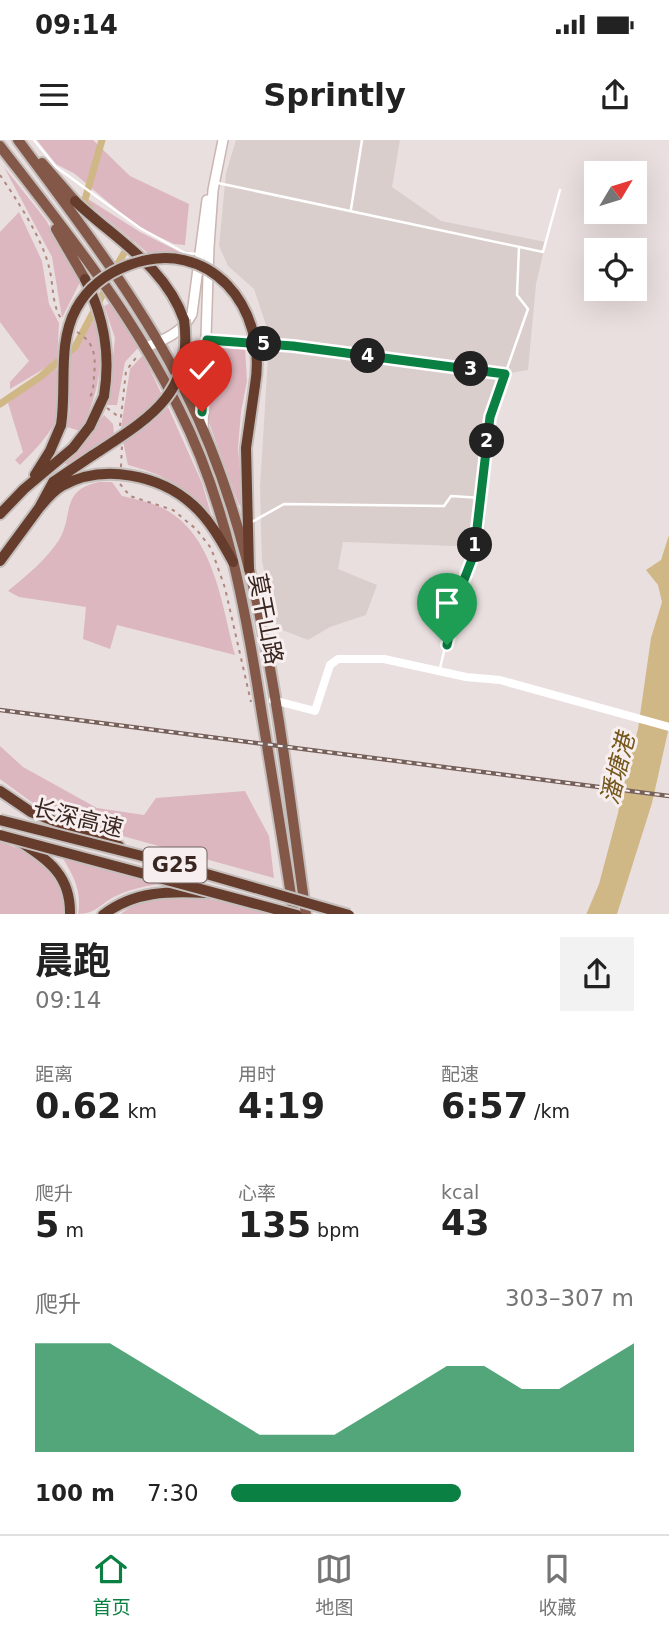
<!DOCTYPE html>
<html lang="zh">
<head>
<meta charset="utf-8">
<style>
	:root { --surface:#fff; --page:#f2f2f2; --text:#222; --muted:#767676; --line:#e0e0e0; --accent:#0b8043 }
	body { margin:0; font-family:"DejaVu Sans","Noto Sans SC",sans-serif; background:var(--page); color:var(--text); height:100vh; display:flex; flex-direction:column; font-size:26px; white-space:nowrap }
	* { box-sizing:border-box; margin:0 }
	p { font-size:23px; color:var(--muted) }
	.icon { flex:none; width:38px; height:38px; fill:none; stroke:currentColor; stroke-width:2; stroke-linecap:round; stroke-linejoin:round }
	.map { position:relative; height:774px; overflow:hidden }
	.drawer { display:flex; flex-direction:column; background:var(--surface); flex:1 }
	.drawer>* { flex:none }
	.needle { width:46px; rotate:52deg }
	.fabs { position:absolute; left:584px; top:21px; display:grid; gap:14px }
	.fabs a { display:grid; place-items:center; width:63px; height:63px; border-radius:0px; background:var(--surface); box-shadow:0 7px 28px #0002; font-size:35px }
	.pin { position:absolute; display:grid; place-items:center; width:60px; height:60px; color:#fff; margin:-72px -30px; border-radius:50% 50% 50% 0; rotate:-45deg; box-shadow:0 0 7px #0007 }
	.pin .icon { rotate:45deg }
	.km { position:absolute; width:35px; height:35px; margin:-18px; border-radius:50%; background:#222; color:#fff; font-size:19px; line-height:35px; text-align:center }
	.round { display:grid; place-items:center; flex:none; width:74px; height:74px; border-radius:0px; background:var(--page) }
	.head { display:flex; align-items:center; justify-content:space-between; height:119px; padding:0 35px }
	h1 { font-size:38px; font-weight:700; line-height:52px }
	.figures { display:grid; grid-template-columns:repeat(3,1fr); gap:10px; height:119px; padding:7px 35px }
	.figures div { display:grid; align-content:center }
	.figures b { font-size:35px; font-weight:700 }
	.figures small { font-size:19px; font-weight:400 }
	.figures p { font-size:19px }
	.chart { height:196px; padding:14px 35px }
	.chart p { display:flex; justify-content:space-between }
	.chart svg { width:100%; height:126px; margin-top:7px; fill:var(--accent); opacity:.7 }
	ul { padding:0 35px; list-style:none; font-size:23px }
	li { display:grid; grid-template-columns:112px 84px 1fr; align-items:center; height:52px }
	li i { height:18px; border-radius:9px; background:var(--accent) }
	.status { display:flex; justify-content:space-between; align-items:center; height:49px; padding:0 35px; background:var(--surface); direction:ltr }
	.status svg { height:19px; fill:currentColor }
	header { display:flex; justify-content:space-between; align-items:center; height:91px; padding:0 35px; background:var(--surface); font-size:32px; font-weight:700 }
	.tabs { display:flex; justify-content:space-around; align-items:center; height:98px; border-top:2px solid var(--line); background:var(--surface); font-size:19px; color:var(--muted) }
	.tabs a { display:grid; justify-items:center; gap:4px }
	.tabs .current { color:var(--accent) }
	.map>svg:first-child { display:block }
	.built { fill:#dacecd }
	.green { fill:#dcb7c0 }
	.water { fill:#d0b786 }
	.lines { fill:none; stroke-linecap:round; stroke-linejoin:round }
	.canal { stroke:#d0b786; stroke-width:7 }
	.secondary-casing { stroke:#cab5b2; stroke-width:12 }
	.trunk-casing { stroke:#c4bebc; stroke-width:14 }
	.motorway-casing { stroke:#c4bebc; stroke-width:14 }
	.path { stroke:#ae887f; stroke-width:2; stroke-dasharray:3.5 5; stroke-linecap:butt }
	.service { stroke:#fff; stroke-width:2.5 }
	.tertiary { stroke:#fff; stroke-width:8 }
	.secondary { stroke:#fff; stroke-width:9 }
	.trunk { stroke:#835848; stroke-width:10 }
	.motorway { stroke:#663d2c; stroke-width:10 }
	.rail-casing { stroke:#76615a; stroke-width:4.5 }
	.rail { stroke:#f7efef; stroke-width:2; stroke-dasharray:5; stroke-linecap:butt }
	.motorway-bridge-casing { stroke:#c4bebc; stroke-width:14; stroke-linecap:butt }
	.motorway-bridge { stroke:#663d2c; stroke-width:10 }
	.route-casing { stroke:#fff; stroke-width:14 }
	.route { stroke:#0b8043; stroke-width:9 }
	.labels { text-anchor:middle; dominant-baseline:central; stroke-width:6; stroke-linejoin:round; paint-order:stroke }
	.shield { fill:#f7efef; stroke:#73625e; stroke-width:2 }
	.shield-label { font-size:21px; font-weight:bold; fill:#3a2620 }
	.street-label { font-size:23px; fill:#3a2620; stroke:#f7efef }
	.water-label { font-size:24px; font-style:italic; fill:#75571b; stroke:#f7efef }
</style>
</head>
<body>
<div class="status"><b>09:14</b><svg viewBox="0 0 49 12"><path d="M0 12V9h3v3zM5 12V6h3v6zM10 12V3h3v9zM15 12V0h3v12zM26 1h20v11H26zM47 4h2v5h-2z"/></svg></div>
<header><svg class="icon" aria-label="menu" viewBox="0 0 24 24"><path d="M4 6h16M4 12h16M4 18h16"/></svg>Sprintly<svg class="icon" aria-label="share" viewBox="0 0 24 24"><path d="M12 15V3M7 8l5-5 5 5M5 13v7h14v-7"/></svg></header>
<div class="map">
<svg width="669" height="775" viewBox="0 0 669 775">
	<rect width="100%" height="100%" fill="#eadfdf"/>
	<path class="built" d="M236,0H400L392,47L441,81L546,102L536,144L528,230L505,234L490,277V329L483,407L343,402L338,429L377,445L366,475L330,487L308,500L277,488L262,421L260,348L268,217L266,185L254,149L228,126L219,106L226,33Z"/>
	<path class="green" d="M37,0H93L130,36L189,64L185,105L174,104L136,86L75,34L56,24Z
		M4,27L46,80L80,142L62,178L52,117Z
		M88,59L140,92L190,117L149,114L87,63Z
		M19,72L42,121L49,164L59,183L57,221L10,249V242L29,221L0,182V92Z
		M112,162L139,207L125,222L117,265H108L115,198L104,166Z
		M95,177C105,219 100,253 80,291L67,287L70,270L69,218Z
		M229,206L245,207L247,241L241,272L238,308L243,365H239L208,280L211,215L214,210Z
		M143,215L162,255L149,270L121,288L130,229Z
		M56,227C59,240 65,258 60,271C54,291 34,311 20,325L15,320L23,312L8,263Z
		M168,267L202,343L211,374C184,346 165,335 128,325L123,301L149,284Z
		M104,275L113,284L114,294L69,325L64,323L77,311Z
		M99,342H112L122,356C138,360 153,362 168,371C215,399 222,466 235,515L117,485L110,509L83,499L86,467L19,457L8,451C26,436 46,420 59,400C74,375 60,350 99,342Z
		M0,606L23,627L97,668L144,675L156,658L245,651L269,696L274,738L72,682L41,669L0,639Z
		M0,702C34,711 68,737 64,774H0Z
		M62,717L164,743C148,746 132,748 116,756C101,763 96,774 78,774C82,752 74,736 62,717Z
		M168,757L205,758L279,774L119,775L137,763Z"/>
	<path class="water" d="M669,395V587L652,663L617,774L586,775L599,744L618,673L624,641L638,589L651,498L662,462L658,445L646,430L661,420Z"/>
	<g class="lines">
		<path class="canal" d="M89,67L84,63L102,0
			M113,132L130,103
			M0,264L40,237L75,207L107,146"/>
		<g class="secondary-casing">
			<path id="secondary" d="M146,207C164,200 183,192 192,174L207,60
				M203,288L209,107L213,50L223,0"/>
		</g>
		<g class="trunk-casing">
			<path id="trunk" d="M18,0C78,81 140,161 185,251C265,409 281,601 306,775
				M0,6C65,90 132,173 179,269C227,364 246,471 262,575C273,642 284,708 294,775
				M42,23L75,61
				M56,89L85,139"/>
		</g>
		<g class="motorway-casing">
			<path id="motorway" d="M75,61C115,99 165,126 184,180
				M85,139C104,177 111,214 104,256
				M35,335L50,311L61,285
				M39,368C46,360 53,351 62,346C103,323 160,335 193,365C210,380 222,402 233,422
				M0,374L24,349L73,308L90,286
				M0,421L39,368L53,342L93,315
				M249,429L246,308L255,245
				M0,651L31,672L119,706
				M19,701C49,721 71,735 70,775
				M103,775C134,751 169,751 207,753"/>
		</g>
		<path class="path" d="M0,35C17,60 42,98 49,127C54,145 51,164 62,180
			M77,192C101,206 94,226 93,251L90,257L93,259
			M107,268L119,277
			M120,286L126,231L138,215
			M121,327L122,305
			M120,344L130,356L173,370L196,389L211,408L225,448L251,562"/>
		<path class="service" d="M34,0L56,27L140,88L185,113L198,114
			M218,43L543,112L560,50
			M351,69L362,0
			M210,200L252,203
			M259,203L505,234
			M250,383L284,364L444,366L451,356L481,358
			M440,528L457,458L474,414L490,277L528,169L517,155L519,107"/>
		<path class="tertiary" d="M273,560L315,571L330,525L338,519H384L466,537L500,540L669,587"/>
		<use href="#secondary" class="secondary"/>
		<use href="#trunk" class="trunk"/>
		<use href="#motorway" class="motorway"/>
		<g class="rail-casing">
			<path id="rail" d="M0,570L669,656"/>
		</g>
		<use href="#rail" class="rail"/>
		<g class="motorway-bridge-casing">
			<path id="motorway-bridge" d="M61,285C67,247 57,204 76,169C87,148 107,133 129,125C210,95 268,168 255,245
				M90,286L104,256
				M93,315C148,279 194,254 184,180
				M0,680L158,720L349,775
				M0,695L297,775"/>
		</g>
		<use href="#motorway-bridge" class="motorway-bridge"/>
	</g>
	<g class="lines">
		<g class="route-casing">
			<path id="route" d="M202,272L207,200L293,206L505,234L490,277L474,414L457,458L447,505"/>
		</g>
		<use href="#route" class="route"/>
	</g>
	<g class="labels">
		<rect class="shield" x="143.5" y="707.5" width="63" height="35" rx="5"/>
		<g class="shield-label">
			<text x="175" y="725">G25</text>
		</g>
		<g class="street-label">
			<text transform="translate(266 479) rotate(79)">莫干山路</text>
			<text transform="translate(78 678) rotate(14)">长深高速</text>
		</g>
		<g class="water-label">
			<text transform="translate(618 629) rotate(-76)">潘塘港</text>
		</g>
	</g>
</svg>
<div class="fabs">
<a><svg class="needle" viewBox="-14 -14 28 28"><path d="M0-13l5 13h-10z" fill="#e53935"/><path d="M0 13l5-13h-10z" fill="#767676"/></svg></a>
<a><svg class="icon" aria-label="locate" viewBox="0 0 24 24"><circle cx="12" cy="12" r="6"/><path d="M12 2v4M12 18v4M2 12h4M18 12h4"/></svg></a>
</div>
<div class="pin" style="left:447px;top:505px;background:#1e9e55"><svg class="icon" aria-label="arrive" viewBox="0 0 24 24"><path d="M6 21V4h12l-3 4 3 4H6"/></svg></div>
<div class="pin" style="left:202px;top:272px;background:#d93025"><svg class="icon" aria-label="check" viewBox="0 0 24 24"><path d="M5 12l5 5 9-10"/></svg></div>
<b class="km" style="left:475px;top:405px">1</b>
<b class="km" style="left:487px;top:301px">2</b>
<b class="km" style="left:471px;top:229px">3</b>
<b class="km" style="left:368px;top:216px">4</b>
<b class="km" style="left:264px;top:204px">5</b>
</div>
<section class="drawer">
<div class="head"><div><h1>晨跑</h1><p>09:14</p></div><a class="round"><svg class="icon" aria-label="share" viewBox="0 0 24 24"><path d="M12 15V3M7 8l5-5 5 5M5 13v7h14v-7"/></svg></a></div>
<div class="figures">
<div><p>距离</p><b>0.62<small> km</small></b></div>
<div><p>用时</p><b>4:19</b></div>
<div><p>配速</p><b>6:57<small> /km</small></b></div>
</div>
<div class="figures">
<div><p>爬升</p><b>5<small> m</small></b></div>
<div><p>心率</p><b>135<small> bpm</small></b></div>
<div><p>kcal</p><b>43</b></div>
</div>
<div class="chart"><p><span>爬升</span>303–307 m</p>
<svg viewBox="0 0 160 44" preserveAspectRatio="none"><path d="M0 44V6L10 6L20 6L30 14L40 22L50 30L60 38L70 38L80 38L90 30L100 22L110 14L120 14L130 22L140 22L150 14L160 6V44z"/></svg>
</div>
<ul>
<li><b>100 m</b>7:30<i style="width:57%"></i></li>
</ul>
</section>
<nav class="tabs">
<a class="current"><svg class="icon" aria-label="home" viewBox="0 0 24 24"><path d="M3 11l9-7 9 7M6 9v11h12V9"/></svg>首页</a>
<a><svg class="icon" aria-label="map" viewBox="0 0 24 24"><path d="M3 6l6-2 6 2 6-2v14l-6 2-6-2-6 2zM9 4v14M15 6v14"/></svg>地图</a>
<a><svg class="icon" aria-label="saved" viewBox="0 0 24 24"><path d="M7 4h10v16l-5-4-5 4z"/></svg>收藏</a>
</nav>
</body>
</html>
